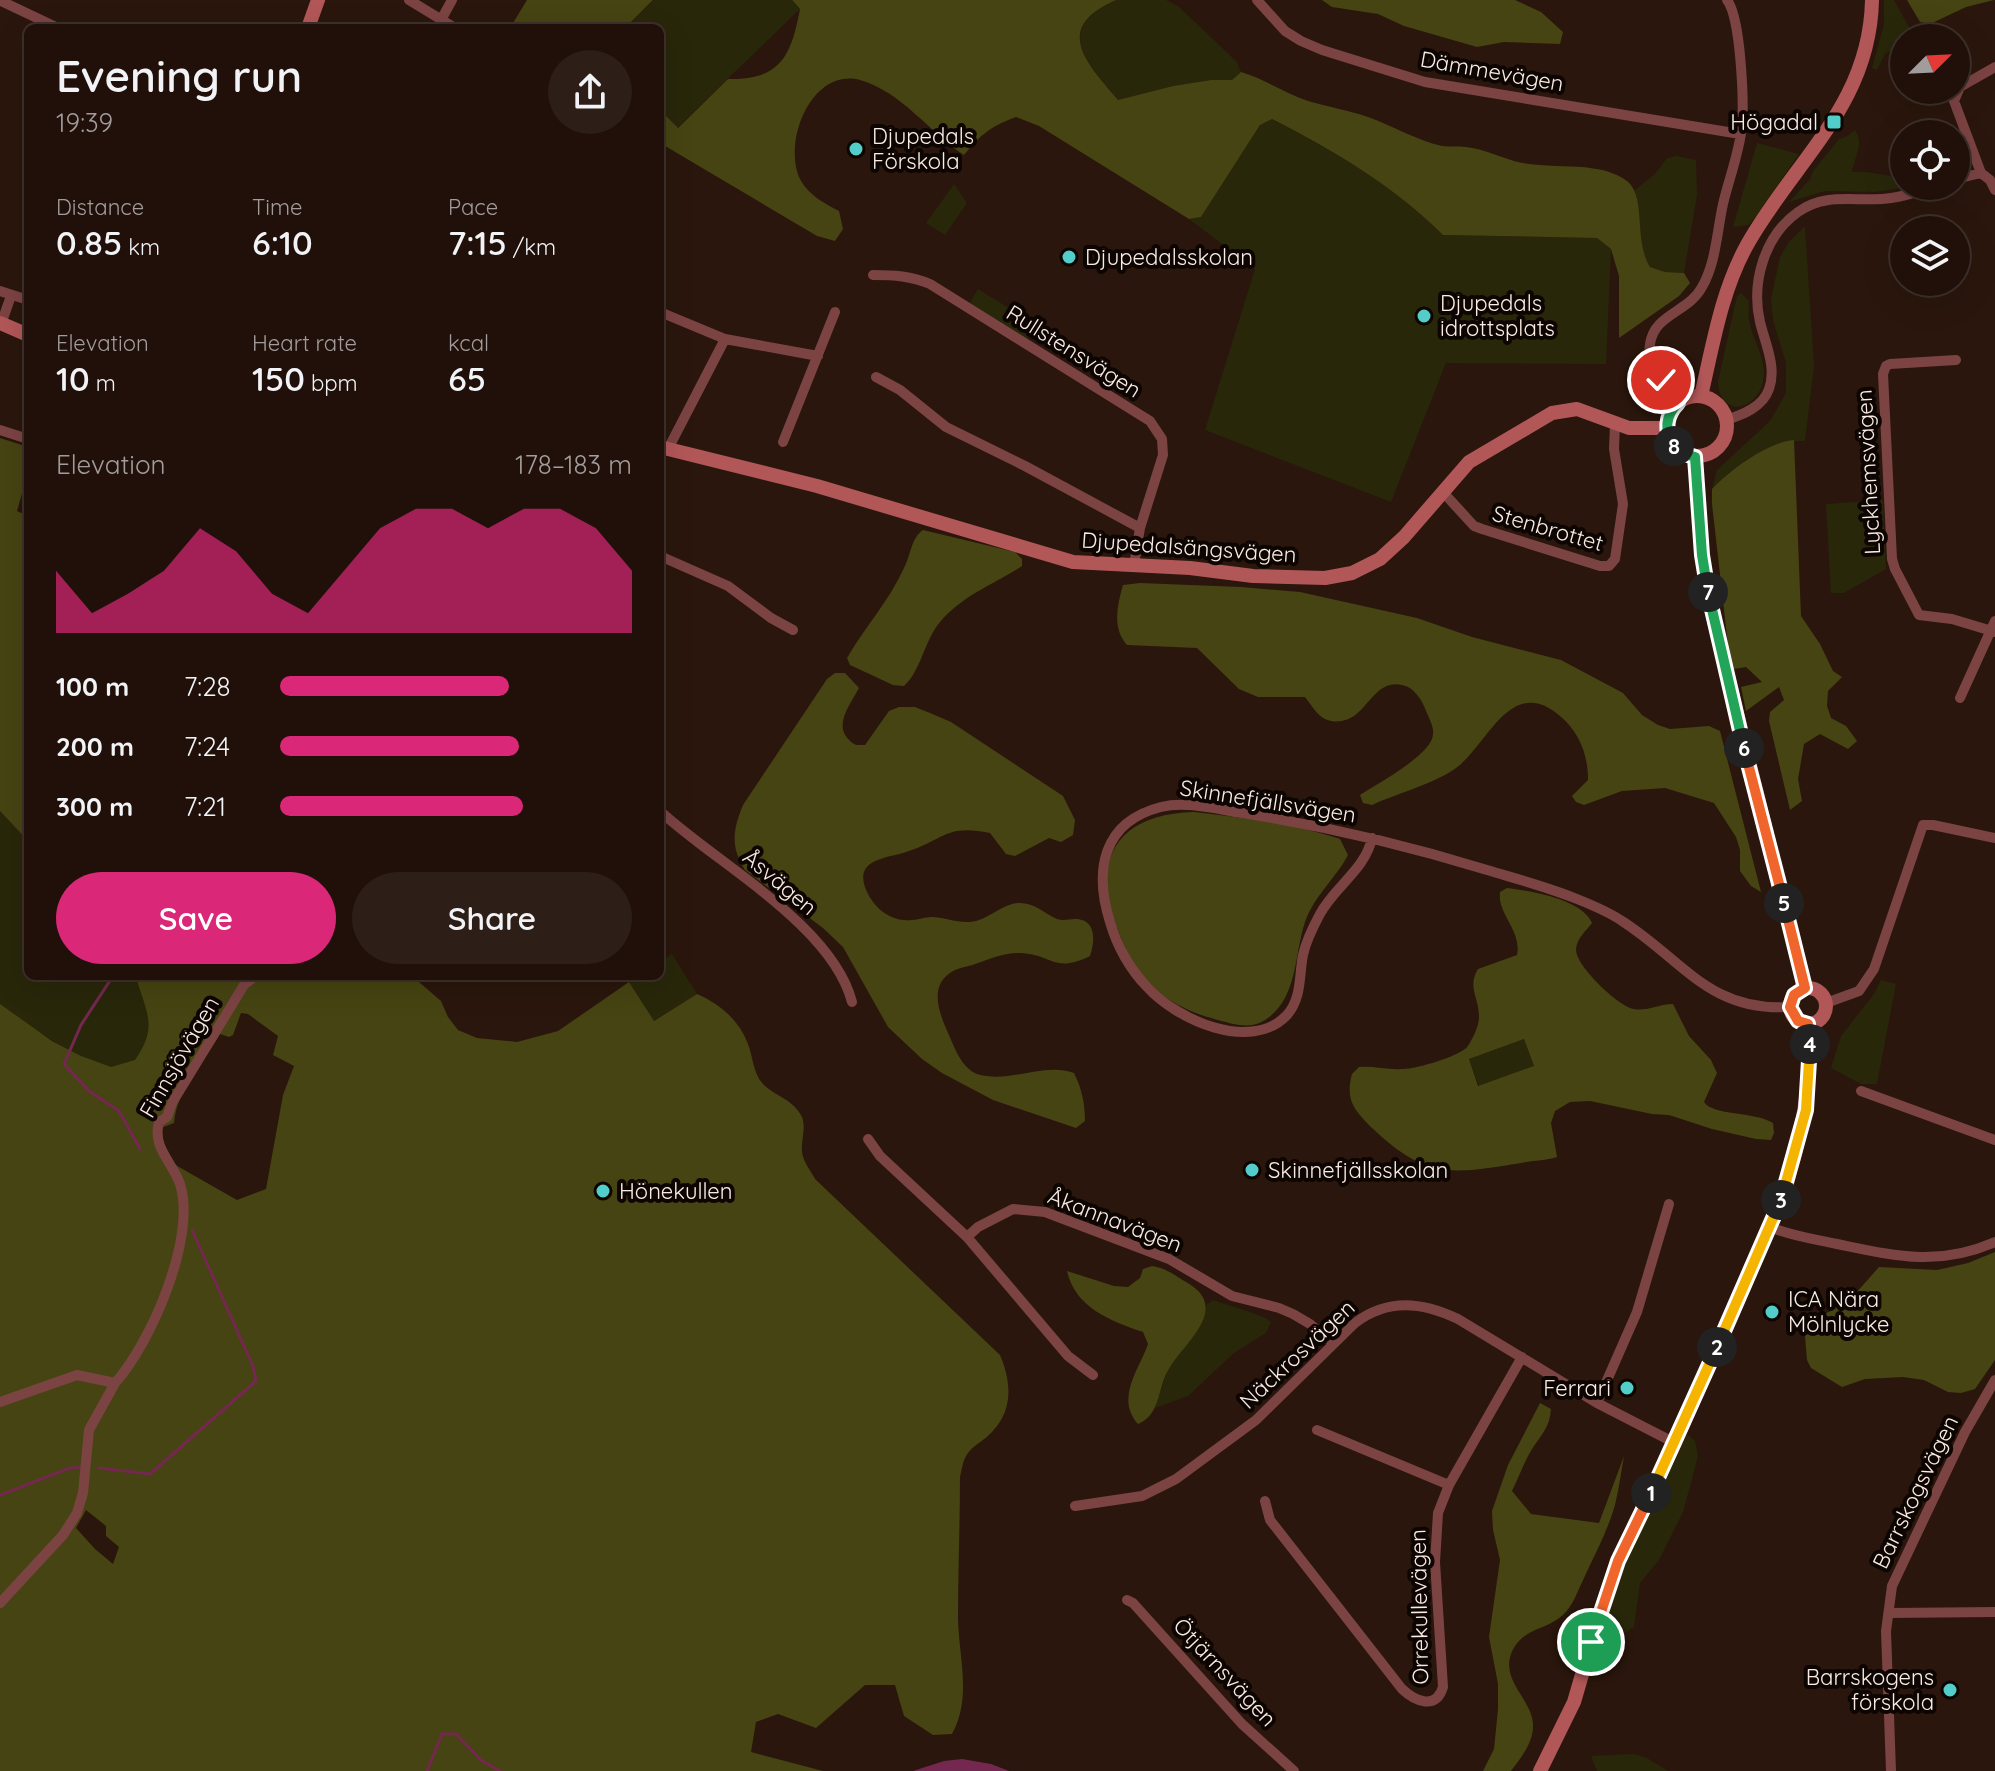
<!DOCTYPE html>
<html lang="en">
<head>
<meta charset="utf-8">
<style>
	:root { --surface:#201009; --page:#2d1e17; --text:#f1f3f6; --muted:#a29d9c; --line:#3d302a; --accent:#db2777 }
	body { margin:0; font-family:Quicksand,sans-serif; background:var(--page); color:var(--text); height:100vh; display:flex; flex-direction:column; font-size:30px; white-space:nowrap }
	* { box-sizing:border-box; margin:0 }
	p { font-size:26px; color:var(--muted) }
	.icon { flex:none; width:44px; height:44px; fill:none; stroke:currentColor; stroke-width:2; stroke-linecap:round; stroke-linejoin:round }
	.map { position:relative; flex:1; overflow:hidden }
	.drawer { position:absolute; left:24px; top:24px; width:640px; height:956px; display:flex; flex-direction:column; background:var(--surface); border-radius:12px; box-shadow:0 8px 32px #0002,0 0 0 2px var(--line) }
	.drawer>* { flex:none }
	.needle { width:52px; rotate:66deg }
	.tools { position:absolute; left:1890px; top:24px; display:grid; gap:16px }
	.tools a { display:grid; place-items:center; width:80px; height:80px; border-radius:50%; background:var(--surface); box-shadow:0 8px 32px #0002,0 0 0 2px var(--line); font-size:40px }
	.pin { position:absolute; display:grid; place-items:center; width:68px; height:68px; color:#fff; margin:-34px; border:4px solid #fff; border-radius:50%; box-shadow:0 2px 8px #0007 }
	.km { position:absolute; width:40px; height:40px; margin:-20px; border-radius:50%; background:#222; color:#fff; font-size:22px; line-height:40px; text-align:center }
	.round { display:grid; place-items:center; flex:none; width:84px; height:84px; border-radius:42px; background:var(--page) }
	.overview { display:flex; align-items:center; justify-content:space-between; height:136px; padding:0 32px }
	h1 { font-size:44px; font-weight:600; line-height:60px }
	.metrics { display:grid; grid-template-columns:repeat(3,1fr); gap:12px; height:136px; padding:8px 32px }
	.metrics div { display:grid; align-content:center }
	.metrics b { font-size:34px; font-weight:600 }
	.metrics small { font-size:22px; font-weight:400 }
	.metrics p { font-size:22px }
	.chart { height:224px; padding:16px 32px }
	.chart p { display:flex; justify-content:space-between }
	.chart svg { width:100%; height:144px; margin-top:8px; fill:var(--accent); opacity:.7 }
	.cta { display:flex; gap:16px; margin-top:auto; padding:16px 32px }
	.cta a { flex:1; height:92px; border-radius:48px; background:var(--accent); color:#fff; font-size:32px; font-weight:600; line-height:92px; text-align:center }
	.cta a+a { background:var(--page); color:var(--text) }
	ul { padding:0 32px; list-style:none; font-size:26px }
	li { display:grid; grid-template-columns:128px 96px 1fr; align-items:center; height:60px }
	li i { height:20px; border-radius:10px; background:var(--accent) }
	.map>svg:first-child { display:block }
	.green { fill:#28270a }
	.forest { fill:#464412; fill-rule:evenodd }
	.water { fill:#74284f }
	.lines { fill:none; stroke-linecap:round; stroke-linejoin:round }
	.stream { stroke:#74284f; stroke-width:3 }
	.street { stroke:#7c4343; stroke-width:10 }
	.secondary { stroke:#b25758; stroke-width:14 }
	.split-1-casing { stroke:#fff; stroke-width:16 }
	.split-2-casing { stroke:#fff; stroke-width:16 }
	.split-3-casing { stroke:#fff; stroke-width:16 }
	.split-4-casing { stroke:#fff; stroke-width:16 }
	.split-5-casing { stroke:#fff; stroke-width:16 }
	.split-6-casing { stroke:#fff; stroke-width:16 }
	.split-7-casing { stroke:#fff; stroke-width:16 }
	.split-8-casing { stroke:#fff; stroke-width:16 }
	.split-9-casing { stroke:#fff; stroke-width:16 }
	.split-1 { stroke:#f0652b; stroke-width:10 }
	.split-2 { stroke:#f5b400; stroke-width:10 }
	.split-3 { stroke:#f5b400; stroke-width:10 }
	.split-4 { stroke:#f5b400; stroke-width:10 }
	.split-5 { stroke:#f0652b; stroke-width:10 }
	.split-6 { stroke:#f0652b; stroke-width:10 }
	.split-7 { stroke:#22a559; stroke-width:10 }
	.split-8 { stroke:#22a559; stroke-width:10 }
	.split-9 { stroke:#22a559; stroke-width:10 }
	.poi-dot { fill:#53cdca; stroke:#0c0502; stroke-width:3 }
	.labels { text-anchor:middle; dominant-baseline:central; stroke-width:8; stroke-linejoin:round; paint-order:stroke }
	.street-label { font-size:22px; fill:#faece5; stroke:#0c0502 }
	.poi-label { font-size:22px; fill:#faece5; stroke:#0c0502; text-anchor:start }
</style>
</head>
<body>
<div class="map">
<svg width="1995" height="1771" viewBox="0 0 1995 1771">
	<rect width="100%" height="100%" fill="#2a160c"/>
	<path class="green" d="M654,0H791L800,9L677,128L660,110V28H626Z
		M1116,0H1166L1178,6L1237,62L1241,72L1232,80H1211L1173,86L1118,100C1087,62 1052,29 1116,0Z
		M1884,0H1894L1915,38H1904V43L1885,54L1877,70L1872,68L1884,24Z
		M1271,119C1334,151 1393,185 1443,235L1597,238L1611,249L1606,364L1446,363L1391,502L1205,430L1255,269L1189,219L1201,217L1260,125Z
		M1855,130C1865,144 1854,157 1852,172H1867L1904,178V186H1915L1875,192L1825,191L1789,202L1810,179L1813,171L1839,139L1846,137Z
		M1757,143L1799,154L1755,218L1748,225L1733,227Z
		M1677,156L1696,160L1697,195L1684,273L1665,272L1650,267C1635,243 1642,217 1635,190L1655,174L1667,158Z
		M954,184L967,203L945,235L926,223Z
		M1805,226L1814,367L1805,441C1772,439 1734,466 1712,489L1717,470L1770,421L1786,393V363L1773,320L1771,299L1780,257L1788,243Z
		M978,289L1036,325L1027,339L969,304Z
		M1741,293L1749,301C1749,307 1748,314 1749,320C1752,340 1768,360 1763,381C1757,412 1719,418 1718,381L1737,296Z
		M1883,500L1886,569L1844,593H1831L1826,504Z
		M0,811L28,841V976H138L137,981C148,1016 157,1028 135,1060C128,1062 118,1067 110,1067C88,1065 17,1020 0,1004Z
		M672,954L697,994L653,1021L629,982L638,976H660V962Z
		M1881,980L1896,984L1877,1084H1861L1831,1068L1841,1036L1874,994Z
		M1524,1039L1534,1066L1479,1086L1469,1059Z
		M1213,1300C1226,1305 1265,1315 1271,1322L1266,1333L1234,1353L1188,1396L1155,1408L1168,1369L1203,1317L1207,1304Z
		M1687,1434L1695,1441L1698,1456L1692,1479L1683,1512L1659,1560L1640,1583L1634,1627L1625,1633L1602,1628L1619,1576Z
		M1634,1754L1647,1758L1668,1771H1597L1591,1756Z"/>
	<path class="forest" d="M527,0H653L625,28H510Z
		M792,0H1116C1052,28 1086,62 1118,100L1173,86L1211,80H1232L1241,72C1265,79 1284,93 1308,101C1328,107 1348,110 1368,117C1393,126 1416,140 1442,146C1450,147 1458,146 1466,147C1483,149 1498,156 1514,161C1549,171 1598,159 1627,181C1647,197 1633,239 1650,267L1665,272L1684,273L1690,283L1679,296L1619,338V276L1611,249L1597,238L1443,235C1393,185 1334,151 1272,119L1260,125L1201,217L1189,219L1039,126L1016,117C991,126 980,135 964,155C929,132 902,92 860,80C811,67 781,144 801,181C809,195 825,204 839,211L843,229L835,241L817,236L660,143V110L678,128L728,79C781,80 791,56 800,9Z
		M1322,0H1515L1541,12L1563,32L1560,44L1504,42L1477,47L1404,26L1378,14L1332,7Z
		M1907,0H1994L1966,7L1930,24L1920,22Z
		M0,438L28,447V473L17,511L28,516V841L0,811Z
		M1794,440L1801,616L1820,644L1833,671L1842,677L1828,691L1827,706L1831,718L1846,726L1857,741L1848,749L1820,734L1804,744L1798,779L1802,801L1790,810L1769,721L1770,712L1784,700L1779,687L1746,711L1741,687L1762,682L1746,667L1734,669L1729,654L1712,504V489C1730,470 1768,442 1794,440Z
		M923,530L1015,552L1022,559V566C993,585 963,595 940,622C924,641 921,671 904,686L893,685L850,665L847,658C865,627 889,601 904,568C911,555 911,538 923,530Z
		M1140,583L1241,587L1300,592L1417,618L1472,637L1561,660L1623,693L1642,715L1658,725L1670,729L1709,726L1720,731L1761,892L1751,886L1740,871V850L1736,837L1714,803L1665,788L1622,791L1584,805L1576,802L1572,796L1588,780C1588,755 1580,733 1560,716C1511,673 1487,746 1456,768C1434,784 1398,793 1372,805L1363,803L1360,795C1377,784 1433,754 1433,734C1434,727 1429,718 1426,711C1422,700 1414,687 1402,685C1369,678 1367,727 1331,721C1319,719 1312,706 1305,697H1258L1239,689L1197,648L1127,645C1112,628 1117,606 1123,585Z
		M835,673H845L859,688C848,708 830,730 856,745H865L889,711L899,707H915L930,713L951,722L1063,796L1075,820L1073,835L1061,842L1049,838L1015,856L1006,854L990,833C946,824 945,839 909,851C887,859 850,858 868,894C877,911 893,922 912,920C919,920 924,917 931,917C946,917 963,926 979,920C991,916 1004,904 1018,903C1034,902 1044,913 1057,919C1064,921 1069,919 1075,919C1097,919 1095,942 1090,956C1054,974 1052,954 1020,953C1005,953 992,958 978,963C971,966 962,967 955,970C927,984 939,1013 949,1035C955,1049 962,1068 977,1074C1010,1084 1043,1062 1074,1073C1082,1089 1085,1104 1085,1121L1076,1128L993,1100L942,1073L922,1059L888,1027L843,947L823,928L745,870C730,847 733,829 743,805L827,679Z
		M1194,812C1242,818 1293,823 1340,839L1348,855C1336,878 1314,896 1305,922C1294,955 1298,999 1265,1020C1250,1030 1233,1024 1218,1020C1188,1012 1160,999 1140,974C1131,962 1124,945 1118,930C1090,860 1116,814 1194,812Z
		M1507,888C1531,891 1582,899 1592,923C1586,931 1577,938 1576,949C1575,965 1614,1002 1630,1008C1645,1013 1658,1004 1673,1004L1689,1036L1711,1060L1717,1073L1704,1102C1713,1116 1754,1111 1773,1123L1774,1133L1771,1140L1756,1139L1712,1129L1669,1115L1652,1114L1590,1101L1570,1102L1555,1111L1551,1123L1557,1157C1545,1161 1534,1160 1521,1163C1451,1174 1427,1180 1372,1128C1354,1110 1345,1100 1352,1074L1359,1067C1374,1066 1388,1070 1403,1069C1416,1069 1461,1056 1468,1046C1473,1038 1479,1026 1479,1017C1479,997 1467,987 1478,969L1517,955C1522,930 1497,914 1500,892ZM1524,1039L1534,1066L1478,1086L1469,1059Z
		M138,976H412L441,1001L448,1017L458,1030L477,1038L517,1042L558,1031L629,982L654,1021L697,994C720,1004 739,1020 748,1044C753,1057 753,1073 763,1084C773,1095 791,1098 801,1115C807,1126 801,1139 802,1151C802,1160 811,1171 815,1179L1000,1355C1011,1381 1014,1409 992,1432C985,1440 975,1444 968,1453C963,1459 962,1469 960,1477C960,1524 958,1572 958,1619C959,1659 972,1697 952,1734L933,1735L904,1716L895,1685H865L816,1728L778,1714L756,1722L751,1752L823,1771H0V1004L52,1041L81,1056L111,1067L135,1060C157,1028 148,1016 137,981ZM241,1013L248,1014L278,1036L273,1055L294,1066L283,1095L266,1189L237,1200L172,1163L164,1146L161,1128L174,1123C177,1089 203,1063 220,1034L229,1037L233,1035ZM86,1510L106,1526V1536L119,1547L113,1564L95,1549L76,1528Z
		M1995,1252V1360L1975,1389L1961,1393L1948,1392L1924,1380L1903,1377L1865,1379L1842,1387L1811,1368L1807,1360L1805,1336L1809,1326L1815,1319L1848,1302L1879,1267L1937,1270L1968,1263Z
		M1152,1266C1166,1268 1174,1275 1186,1282C1231,1307 1187,1340 1170,1367C1157,1386 1162,1414 1138,1424C1115,1398 1139,1370 1148,1344L1143,1332C1110,1321 1075,1307 1067,1271L1114,1286L1128,1287L1140,1278L1143,1269Z
		M1540,1403L1551,1409C1550,1427 1541,1435 1532,1449C1524,1462 1519,1477 1512,1491L1531,1514L1599,1523L1624,1456C1621,1472 1619,1489 1615,1505C1608,1530 1595,1554 1584,1578C1578,1590 1573,1606 1563,1615C1545,1631 1521,1628 1511,1654C1501,1683 1535,1701 1533,1728C1532,1744 1521,1758 1511,1771H1483L1494,1749L1498,1709V1684L1489,1637L1500,1560L1493,1530L1492,1511L1508,1465Z"/>
	<path class="water" d="M962,1759L991,1764L1009,1771H913L944,1761Z"/>
	<g class="lines">
		<path class="stream" d="M113,976L81,1025L64,1064L89,1091L119,1111L140,1149
			M99,1468L150,1474L256,1381L253,1366L192,1230
			M0,1495L70,1468L80,1467
			M427,1771L442,1734H456L481,1760L500,1771"/>
		<path class="street" d="M409,0L455,28
			M1257,0L1285,31L1301,41L1322,50L1425,82L1740,134
			M1,1L58,28
			M441,20L452,0
			M1981,173L1954,101L1960,87L1995,67
			M1956,179L1981,173L1990,180L1995,190
			M873,275C894,275 911,276 930,284L1150,421L1162,439L1163,455L1140,528L1134,565
			M0,291L28,300
			M660,312L725,339L818,356
			M1,324L11,296
			M1956,360L1890,364L1886,366L1883,374L1892,559L1895,569L1919,615L1952,619L1995,632
			M876,377L900,390L946,427L1025,466L1140,528
			M1678,403C1666,384 1646,368 1650,344C1654,314 1689,312 1702,287C1716,263 1717,231 1723,204C1729,179 1739,153 1742,127C1744,102 1741,18 1727,0
			M1726,420C1742,415 1763,407 1769,389C1777,367 1765,343 1760,322C1751,283 1764,236 1798,212C1824,193 1852,201 1882,199C1900,198 1918,192 1935,186
			M0,430L28,439
			M783,442L835,312
			M668,449L725,339
			M1442,491L1474,526L1482,529L1600,566H1609L1615,559L1623,504L1614,449L1615,424
			M660,556L728,586L771,618L793,630
			M1960,698L1995,621
			M660,811C716,863 832,925 852,1002
			M1372,838C1365,870 1335,886 1320,914C1313,927 1306,941 1303,955C1299,975 1302,998 1287,1015C1251,1053 1177,1020 1147,987C1130,969 1117,946 1110,922C1094,871 1102,822 1161,807C1186,801 1216,809 1242,813C1325,826 1406,845 1487,870C1517,879 1548,887 1577,899C1592,905 1609,912 1622,921C1683,960 1709,1012 1790,1007
			M1826,1003L1859,991L1874,969L1923,825H1933L1995,838
			M1861,1091L1995,1140
			M868,1139L880,1156L967,1237L1068,1356L1093,1375
			M1770,1227C1791,1236 1814,1239 1837,1244C1895,1256 1938,1267 1995,1242
			M967,1237L978,1227L1013,1209L1045,1212L1169,1259L1232,1296L1279,1308L1293,1314L1310,1324L1333,1344
			M0,1402L77,1375L115,1383C151,1343 197,1237 180,1184C172,1161 152,1148 159,1122L167,1117L172,1103L244,985L255,976
			M1597,1403L1637,1312L1669,1204
			M1317,1430L1449,1485
			M1265,1501L1270,1520L1402,1689C1416,1702 1436,1710 1443,1687L1435,1562L1438,1513L1449,1485L1522,1357
			M1075,1506L1142,1496L1176,1479L1256,1420L1355,1323C1388,1298 1422,1302 1458,1319L1597,1403L1675,1443
			M1127,1600L1133,1603L1242,1724L1294,1771
			M0,1603L63,1535L77,1513L83,1493L89,1430L115,1383
			M1889,1613L1995,1612
			M1891,1771L1886,1631L1892,1586L1965,1432L1995,1380"/>
		<path class="secondary" d="M308,28L318,0
			M0,323L28,335
			M1701,396C1713,345 1721,292 1747,245C1794,161 1870,105 1872,0
			M1667 426a30 30 0 1 1 60 0a30 30 0 1 1-60 0Z
			M660,447L817,486L1073,562L1190,568L1253,576L1325,578L1352,573L1380,559L1404,537L1469,462L1552,413L1577,409L1629,428H1667
			M1695,457L1702,555L1709,600L1805,988
			M1790 1006a18 18 0 1 1 36 0a18 18 0 1 1-36 0Z
			M1540,1771L1574,1702L1597,1623L1618,1561L1675,1443L1780,1204C1800,1145 1813,1087 1808,1024"/>
	</g>
	<g class="lines">
		<g class="split-1-casing">
			<path id="split-1" d="M1591,1642L1618,1561L1651,1493"/>
		</g>
		<g class="split-2-casing">
			<path id="split-2" d="M1651,1493L1717,1347"/>
		</g>
		<g class="split-3-casing">
			<path id="split-3" d="M1717,1347L1781,1200"/>
		</g>
		<g class="split-4-casing">
			<path id="split-4" d="M1781,1200L1806,1110L1810,1044"/>
		</g>
		<g class="split-5-casing">
			<path id="split-5" d="M1784,903L1805,988L1794,995L1790,1007L1798,1021L1808,1024L1810,1044"/>
		</g>
		<g class="split-6-casing">
			<path id="split-6" d="M1744,748L1784,903"/>
		</g>
		<g class="split-7-casing">
			<path id="split-7" d="M1708,592L1744,748"/>
		</g>
		<g class="split-8-casing">
			<path id="split-8" d="M1674,446L1685,454L1695,457L1702,555L1708,592"/>
		</g>
		<g class="split-9-casing">
			<path id="split-9" d="M1661,380L1678,403C1665,416 1664,431 1674,446"/>
		</g>
		<use href="#split-1" class="split-1"/>
		<use href="#split-2" class="split-2"/>
		<use href="#split-3" class="split-3"/>
		<use href="#split-4" class="split-4"/>
		<use href="#split-5" class="split-5"/>
		<use href="#split-6" class="split-6"/>
		<use href="#split-7" class="split-7"/>
		<use href="#split-8" class="split-8"/>
		<use href="#split-9" class="split-9"/>
	</g>
	<g class="poi-dot">
		<rect x="1826" y="114" width="16" height="16" rx="4"/>
		<circle cx="856" cy="149" r="8"/>
		<circle cx="1069" cy="257" r="8"/>
		<circle cx="1424" cy="316" r="8"/>
		<circle cx="1252" cy="1170" r="8"/>
		<circle cx="603" cy="1191" r="8"/>
		<circle cx="1772" cy="1312" r="8"/>
		<circle cx="1627" cy="1388" r="8"/>
		<circle cx="1950" cy="1690" r="8"/>
	</g>
	<g class="labels">
		<g class="street-label">
			<text transform="translate(1492 71) rotate(10)">Dämmevägen</text>
			<text transform="translate(1074 351) rotate(32)">Rullstensvägen</text>
			<text transform="translate(1868 472) rotate(-93)">Lyckhemsvägen</text>
			<text transform="translate(1548 528) rotate(16)">Stenbrottet</text>
			<text transform="translate(1189 547) rotate(4)">Djupedalsängsvägen</text>
			<text transform="translate(1268 801) rotate(9)">Skinnefjällsvägen</text>
			<text transform="translate(780 882) rotate(40)">Åsvägen</text>
			<text transform="translate(179 1057) rotate(-60)">Finnsjövägen</text>
			<text transform="translate(1115 1220) rotate(21)">Åkannavägen</text>
			<text transform="translate(1297 1354) rotate(-43)">Näckrosvägen</text>
			<text transform="translate(1915 1492) rotate(-64)">Barrskogsvägen</text>
			<text transform="translate(1419 1607) rotate(-91)">Orrekullevägen</text>
			<text transform="translate(1225 1672) rotate(47)">Ötjärnsvägen</text>
		</g>
		<g class="poi-label">
			<text x="1818" y="122" text-anchor="end">Högadal</text>
			<text x="872" y="136">Djupedals<tspan x="872" dy="25">Förskola</tspan></text>
			<text x="1085" y="257">Djupedalsskolan</text>
			<text x="1440" y="303">Djupedals<tspan x="1440" dy="25">idrottsplats</tspan></text>
			<text x="1268" y="1170">Skinnefjällsskolan</text>
			<text x="619" y="1191">Hönekullen</text>
			<text x="1788" y="1299">ICA Nära<tspan x="1788" dy="25">Mölnlycke</tspan></text>
			<text x="1611" y="1388" text-anchor="end">Ferrari</text>
			<text x="1934" y="1677" text-anchor="end">Barrskogens<tspan x="1934" dy="25">förskola</tspan></text>
		</g>
	</g>
</svg>
<div class="tools">
<a><svg class="needle" viewBox="-14 -14 28 28"><path d="M0-13l5 13h-10z" fill="#e53935"/><path d="M0 13l5-13h-10z" fill="#a29d9c"/></svg></a>
<a><svg class="icon" aria-label="locate" viewBox="0 0 24 24"><circle cx="12" cy="12" r="6"/><path d="M12 2v4M12 18v4M2 12h4M18 12h4"/></svg></a>
<a><svg class="icon" aria-label="layers" viewBox="0 0 24 24"><path d="M12 4l9 5-9 5-9-5zM3 14l9 5 9-5"/></svg></a>
</div>
<div class="pin" style="left:1591px;top:1642px;background:#1e9e55"><svg class="icon" aria-label="arrive" viewBox="0 0 24 24"><path d="M6 21V4h12l-3 4 3 4H6"/></svg></div>
<div class="pin" style="left:1661px;top:380px;background:#d93025"><svg class="icon" aria-label="check" viewBox="0 0 24 24"><path d="M5 12l5 5 9-10"/></svg></div>
<b class="km" style="left:1651px;top:1493px">1</b>
<b class="km" style="left:1717px;top:1347px">2</b>
<b class="km" style="left:1781px;top:1200px">3</b>
<b class="km" style="left:1810px;top:1044px">4</b>
<b class="km" style="left:1784px;top:903px">5</b>
<b class="km" style="left:1744px;top:748px">6</b>
<b class="km" style="left:1708px;top:592px">7</b>
<b class="km" style="left:1674px;top:446px">8</b>
<section class="drawer">
<div class="overview"><div><h1>Evening run</h1><p>19:39</p></div><a class="round"><svg class="icon" aria-label="share" viewBox="0 0 24 24"><path d="M12 15V3M7 8l5-5 5 5M5 13v7h14v-7"/></svg></a></div>
<div class="metrics">
<div><p>Distance</p><b>0.85<small> km</small></b></div>
<div><p>Time</p><b>6:10</b></div>
<div><p>Pace</p><b>7:15<small> /km</small></b></div>
</div>
<div class="metrics">
<div><p>Elevation</p><b>10<small> m</small></b></div>
<div><p>Heart rate</p><b>150<small> bpm</small></b></div>
<div><p>kcal</p><b>65</b></div>
</div>
<div class="chart"><p><span>Elevation</span>178–183 m</p>
<svg viewBox="0 0 160 44" preserveAspectRatio="none"><path d="M0 44V25L10 38L20 32L30 25L40 12L50 19L60 32L70 38L80 25L90 12L100 6L110 6L120 12L130 6L140 6L150 12L160 25V44z"/></svg>
</div>
<ul>
<li><b>100 m</b>7:28<i style="width:65%"></i></li>
<li><b>200 m</b>7:24<i style="width:68%"></i></li>
<li><b>300 m</b>7:21<i style="width:69%"></i></li>
</ul>
<div class="cta"><a>Save</a><a>Share</a></div>
</section>
</div>
</body>
</html>
